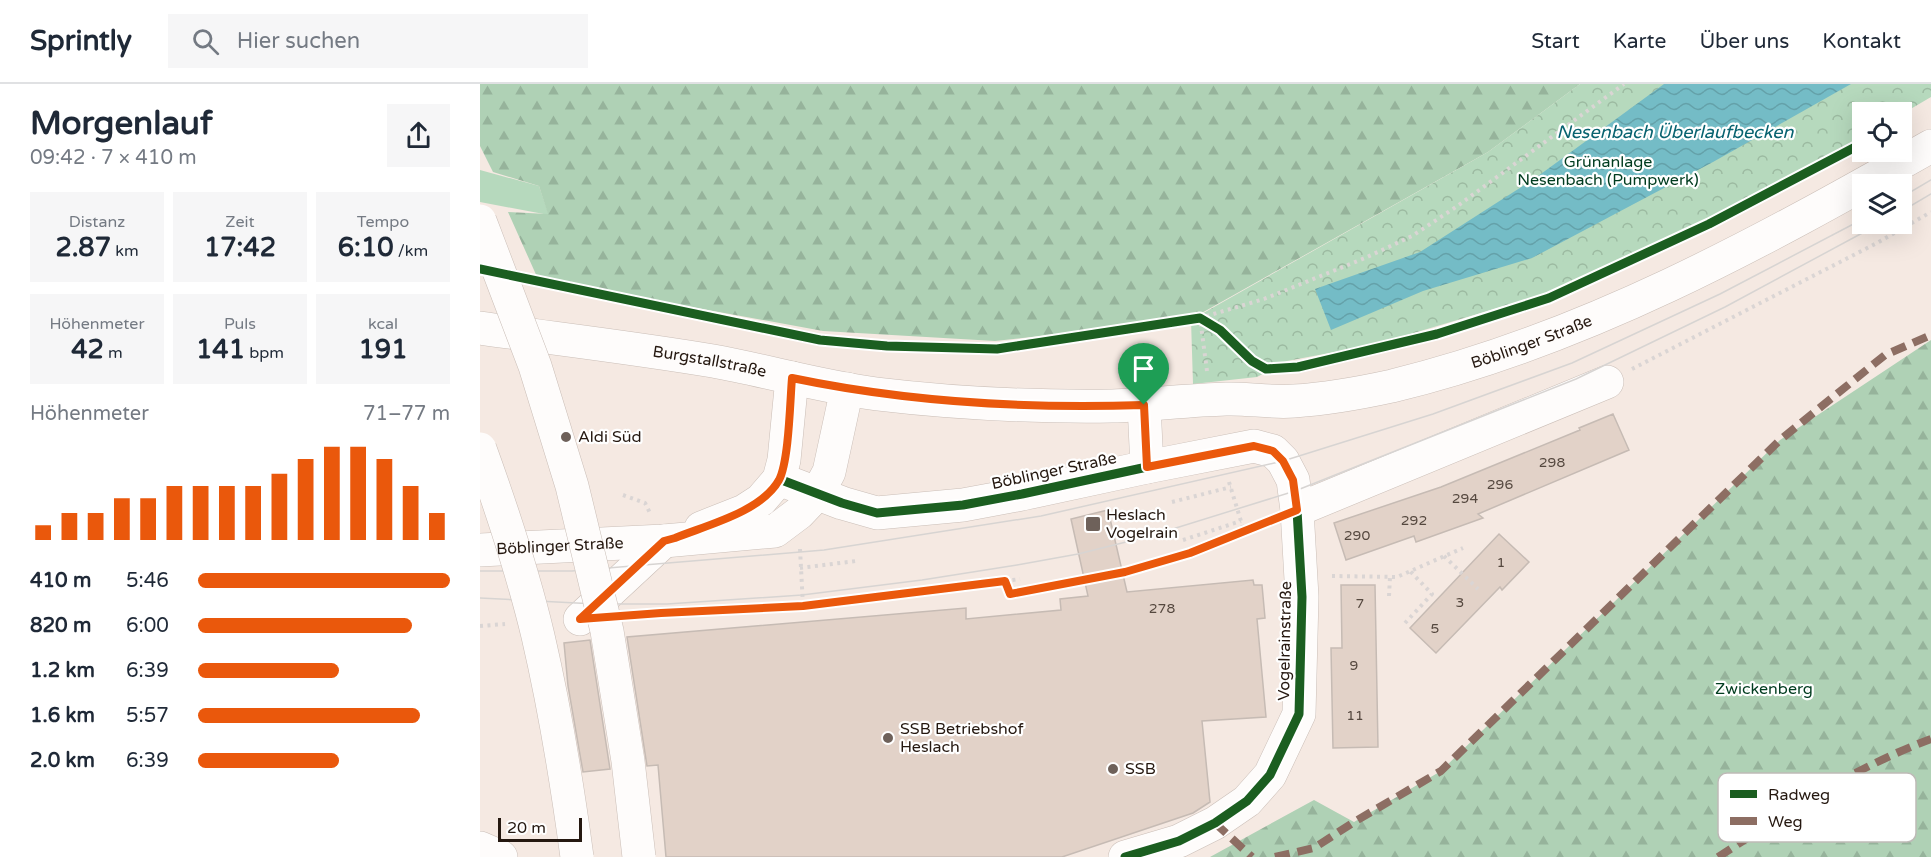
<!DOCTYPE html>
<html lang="de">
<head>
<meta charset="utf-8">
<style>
	:root { --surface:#fff; --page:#f6f6f7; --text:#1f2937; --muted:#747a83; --line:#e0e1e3; --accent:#ea580c }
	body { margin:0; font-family:"Varela Round",sans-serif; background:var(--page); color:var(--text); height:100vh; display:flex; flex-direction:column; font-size:22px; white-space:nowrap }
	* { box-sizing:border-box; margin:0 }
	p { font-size:20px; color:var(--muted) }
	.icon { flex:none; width:33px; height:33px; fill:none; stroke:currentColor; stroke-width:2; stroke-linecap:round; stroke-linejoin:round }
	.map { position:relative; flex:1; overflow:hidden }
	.side { display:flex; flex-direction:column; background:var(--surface); width:480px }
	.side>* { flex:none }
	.fabs { position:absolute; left:1372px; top:18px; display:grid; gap:12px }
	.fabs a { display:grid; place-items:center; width:60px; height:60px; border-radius:0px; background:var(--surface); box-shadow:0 6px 24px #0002; font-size:30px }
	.scale { position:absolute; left:18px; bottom:15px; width:84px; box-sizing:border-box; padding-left:6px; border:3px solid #251810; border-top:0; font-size:16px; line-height:21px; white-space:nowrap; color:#251810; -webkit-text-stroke:4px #fff; paint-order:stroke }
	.pin { position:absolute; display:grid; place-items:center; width:51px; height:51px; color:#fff; margin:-62px -26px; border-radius:50% 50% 50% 0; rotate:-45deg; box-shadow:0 0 6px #0007 }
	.pin .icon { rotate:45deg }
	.round { display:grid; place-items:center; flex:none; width:63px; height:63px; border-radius:0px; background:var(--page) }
	.overview { display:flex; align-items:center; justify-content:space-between; height:102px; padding:0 30px }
	h1 { font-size:33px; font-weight:700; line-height:45px }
	.metrics { display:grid; grid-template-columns:repeat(3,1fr); gap:9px; height:102px; padding:6px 30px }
	.metrics div { display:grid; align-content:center; border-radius:0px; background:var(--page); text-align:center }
	.metrics b { font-size:26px; font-weight:700 }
	.metrics small { font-size:16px; font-weight:400 }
	.metrics p { font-size:16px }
	.chart { height:168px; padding:12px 30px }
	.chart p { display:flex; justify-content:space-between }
	.chart svg { width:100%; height:108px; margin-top:6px; stroke:var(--accent); stroke-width:6 }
	ul { padding:0 30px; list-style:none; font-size:20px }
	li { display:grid; grid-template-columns:96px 72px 1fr; align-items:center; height:45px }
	li i { height:15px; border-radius:8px; background:var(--accent) }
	header { display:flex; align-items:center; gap:36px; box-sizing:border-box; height:84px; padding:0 30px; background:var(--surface); border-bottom:2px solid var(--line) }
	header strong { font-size:28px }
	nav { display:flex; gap:33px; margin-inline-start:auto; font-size:21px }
	.search { width:420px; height:54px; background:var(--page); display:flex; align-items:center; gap:15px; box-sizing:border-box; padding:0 21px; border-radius:0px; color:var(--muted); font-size:22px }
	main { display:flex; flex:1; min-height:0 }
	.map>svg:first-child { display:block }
	.grass { fill:#b6d9bd }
	.forest { fill:url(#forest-firs) }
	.park { fill:url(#park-crowns) }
	.water { fill:url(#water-waves) }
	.building { fill:#e2d2c8; stroke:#c6bbb4; stroke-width:1.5 }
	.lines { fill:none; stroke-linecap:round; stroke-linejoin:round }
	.minor-casing { stroke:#cabeb7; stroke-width:34 }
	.major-casing { stroke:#cabeb7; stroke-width:34 }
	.path { stroke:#dad5d4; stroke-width:4; stroke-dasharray:3 4.5; stroke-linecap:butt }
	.minor { stroke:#fefcfb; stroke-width:33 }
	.major { stroke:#fefcfb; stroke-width:33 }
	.tram { stroke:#d7d4d2; stroke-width:1.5 }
	.highway-bridge-casing { stroke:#cabeb7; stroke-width:34; stroke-linecap:butt }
	.highway-bridge { stroke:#fefcfb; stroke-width:33 }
	.quiet { stroke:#8d6e63; stroke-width:8; stroke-dasharray:15 8; stroke-linecap:butt }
	.cycleway-casing { stroke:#fff; stroke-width:13 }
	.cycleway { stroke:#1b5e20; stroke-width:9 }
	.route-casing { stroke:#fff; stroke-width:12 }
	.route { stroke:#ea580c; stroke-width:8 }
	.poi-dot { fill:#6e615a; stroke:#fff; stroke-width:2 }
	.labels { text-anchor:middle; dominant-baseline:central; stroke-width:4.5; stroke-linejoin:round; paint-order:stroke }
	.number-label { font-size:14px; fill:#55483f }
	.park-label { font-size:16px; fill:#003c1f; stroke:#fff }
	.street-label { font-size:16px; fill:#251810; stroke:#fff }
	.poi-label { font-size:16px; fill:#251810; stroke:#fff; text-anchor:start }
	.water-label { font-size:18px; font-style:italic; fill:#086370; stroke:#fff }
	.key { fill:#fff; stroke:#bebab7; stroke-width:1.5 }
	.key-label { font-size:16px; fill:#251810 }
</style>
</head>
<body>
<header>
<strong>Sprintly</strong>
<div class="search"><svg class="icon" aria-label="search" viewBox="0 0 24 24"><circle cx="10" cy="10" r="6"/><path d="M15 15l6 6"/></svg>Hier suchen</div>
<nav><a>Start</a><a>Karte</a><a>Über uns</a><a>Kontakt</a></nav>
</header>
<main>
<section class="side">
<div class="overview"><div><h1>Morgenlauf</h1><p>09:42 · 7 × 410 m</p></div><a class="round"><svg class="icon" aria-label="share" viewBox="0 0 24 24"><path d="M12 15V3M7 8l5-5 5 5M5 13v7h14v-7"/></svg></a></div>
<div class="metrics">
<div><p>Distanz</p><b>2.87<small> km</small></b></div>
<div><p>Zeit</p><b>17:42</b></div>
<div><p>Tempo</p><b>6:10<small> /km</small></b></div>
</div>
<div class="metrics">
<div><p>Höhenmeter</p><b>42<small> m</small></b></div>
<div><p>Puls</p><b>141<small> bpm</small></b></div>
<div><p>kcal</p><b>191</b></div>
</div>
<div class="chart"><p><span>Höhenmeter</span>71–77 m</p>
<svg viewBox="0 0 160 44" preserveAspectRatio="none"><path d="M5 44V38M15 44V33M25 44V33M35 44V27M45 44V27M55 44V22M65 44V22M75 44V22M85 44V22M95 44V17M105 44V11M115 44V6M125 44V6M135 44V11M145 44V22M155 44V33"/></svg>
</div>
<ul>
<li><b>410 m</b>5:46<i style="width:100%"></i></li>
<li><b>820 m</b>6:00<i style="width:85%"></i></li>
<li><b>1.2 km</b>6:39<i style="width:56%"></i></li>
<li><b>1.6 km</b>5:57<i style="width:88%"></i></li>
<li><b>2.0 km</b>6:39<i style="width:56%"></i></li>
</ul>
</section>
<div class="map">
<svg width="1451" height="773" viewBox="0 0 1451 773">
	<defs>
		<pattern id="forest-firs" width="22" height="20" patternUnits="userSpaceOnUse" patternTransform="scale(1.5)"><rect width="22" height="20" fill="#afd1b5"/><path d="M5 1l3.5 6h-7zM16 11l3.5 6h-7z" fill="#96b39b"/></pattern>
		<pattern id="park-crowns" width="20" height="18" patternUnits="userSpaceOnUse" patternTransform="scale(1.5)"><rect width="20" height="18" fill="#b6d9bd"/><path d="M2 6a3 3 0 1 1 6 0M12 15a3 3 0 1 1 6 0" fill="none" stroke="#9cbaa1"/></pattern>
		<pattern id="water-waves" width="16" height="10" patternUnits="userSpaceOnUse" patternTransform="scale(1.5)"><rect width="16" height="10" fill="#74bcc6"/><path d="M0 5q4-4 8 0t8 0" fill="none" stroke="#64a1a9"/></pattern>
	</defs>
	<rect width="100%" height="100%" fill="#f5e9e2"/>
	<path class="grass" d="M0,86L59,102L69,131L0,118Z"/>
	<path class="forest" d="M0,0H1100L1008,68L711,235L515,257L343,247L58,195L28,128L68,130L59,102L13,88L0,62Z
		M1451,256V773H730L834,716L874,738L961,687L1300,356Z"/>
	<path class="park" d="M1100,0H1451V13L1422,30V28H1383V52L1222,140L1071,208L897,260L807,277L777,293L713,300L711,236L1008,68Z"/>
	<path class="water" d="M1184,0H1371L1233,78L1052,174L943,207L851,246L835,205L940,168L1054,95Z"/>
	<path class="building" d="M1133,330L1149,366L998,430L1003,434L936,458L934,452L866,476L854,439L961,403L1100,346L1099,344Z
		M628,426L647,508L773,496L774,501H782L785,534L777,535L786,633L722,637L730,718L713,729L582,773H186L178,681L167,682L147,553L486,524V535L581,526L580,515L608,512L591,435Z
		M1019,450L1049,478L1022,506L1020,503L956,569L930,544Z
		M861,501H895L898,663L853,664L851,564H862Z
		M110,556L130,685L103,688L88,602L84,559Z"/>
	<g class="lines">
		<g class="minor-casing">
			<g id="minor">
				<path d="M664,321L667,383"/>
				<path d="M299,395L362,419L397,429L483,421L542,410L667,383L774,362L793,367L803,377L813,396L817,426L822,513L819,630L790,691L767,717L735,739L699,757L645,773"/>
				<path d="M817,426L1127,298"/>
				<path d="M221,444L264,427L281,416L299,395L304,376L312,294"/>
				<path id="s1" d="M0,466L184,457L295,447L319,429L337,410L349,388L367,305"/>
				<path d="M100,535L184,457"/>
				<path d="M0,764L21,773"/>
			</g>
		</g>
		<g class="major-casing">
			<g id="major">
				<path id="s2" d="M0,244C78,255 156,264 233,277C288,287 342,303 397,310C472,319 556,323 632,322C670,321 708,316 746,315C768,314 791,319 814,317C847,315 880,309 912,302C1106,255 1278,160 1451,62"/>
			</g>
		</g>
		<path class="path" d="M1152,285L1397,159L1451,128
			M727,287L720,234L784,215L885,174L932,152L976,123L1144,0
			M749,398L764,447
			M143,411L165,419L170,429
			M692,418L751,403
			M703,456L761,437
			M320,465L323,522
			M964,472L998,505
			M320,484L376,477
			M852,492L917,493L983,464
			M525,497L540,495
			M909,512L910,493
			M155,531L323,522L525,497L530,510L645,488L710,469L788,437
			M925,539L952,510L930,487
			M0,542L25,540"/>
		<use href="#minor" class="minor"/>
		<use href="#major" class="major"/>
		<path class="tram" d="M1422,113L1451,96
			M1422,127L1451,110
			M0,487H92L344,466L561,432L803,377L953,330L1092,279L1240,210L1383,135
			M0,514L116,520H187L322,511L442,496L537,481L598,470L670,452L815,407L1096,295L1245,223L1399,140"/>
		<g class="highway-bridge-casing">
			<path id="highway-bridge" d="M0,137L55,282L92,402L127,547L148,677L159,773
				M0,365C22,426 43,489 58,552C75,625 87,699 97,773"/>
		</g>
		<use href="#highway-bridge" class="highway-bridge"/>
		<path class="quiet" d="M735,739L772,773
			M795,773L834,764L874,738L961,687L1300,356L1405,271L1451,251
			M1238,773C1308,728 1373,684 1451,655"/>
		<g class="cycleway-casing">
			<path id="cycleway" d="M0,185L340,256L407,262L517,265L720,234L740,246L772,277L786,285L818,283L957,250L1069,214L1229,140L1383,59
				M299,395L362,419L397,429L483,421L542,410L667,383L774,362L793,367L803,377L813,396L817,426L822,513L819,630L790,691L767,717L735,739L699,757L645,773"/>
		</g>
		<use href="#cycleway" class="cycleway"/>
	</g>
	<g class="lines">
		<g class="route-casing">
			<path id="route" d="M312,294C427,318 547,325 664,321L667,383L774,362L793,367L803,377L813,396L817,426L710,469L645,488L530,510L525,497L323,522L181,529L100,535L184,457L195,454C227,441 281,428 299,396C309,377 310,317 312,294Z"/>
		</g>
		<use href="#route" class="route"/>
	</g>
	<g class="poi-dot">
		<circle cx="86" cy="353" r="6"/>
		<rect x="605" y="432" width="16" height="16" rx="3"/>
		<circle cx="408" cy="654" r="6"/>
		<circle cx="633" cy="685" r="6"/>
	</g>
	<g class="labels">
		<g class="number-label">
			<text x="1072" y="378">298</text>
			<text x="1020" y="400">296</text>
			<text x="985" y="414">294</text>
			<text x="934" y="436">292</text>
			<text x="877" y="451">290</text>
			<text x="1021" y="478">1</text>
			<text x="980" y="518">3</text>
			<text x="880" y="519">7</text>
			<text x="682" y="524">278</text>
			<text x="955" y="544">5</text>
			<text x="874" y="581">9</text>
			<text x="875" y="631">11</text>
		</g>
		<g class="park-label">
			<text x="1128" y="78">Grünanlage<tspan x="1128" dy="18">Nesenbach (Pumpwerk)</tspan></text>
			<text x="1284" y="605">Zwickenberg</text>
		</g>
		<g class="street-label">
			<text stroke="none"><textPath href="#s2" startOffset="1066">Böblinger Straße</textPath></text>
			<text stroke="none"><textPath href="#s2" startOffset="232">Burgstallstraße</textPath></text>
			<text transform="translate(574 387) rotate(-12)">Böblinger Straße</text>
			<text stroke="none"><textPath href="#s1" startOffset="80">Böblinger Straße</textPath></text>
			<text transform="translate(805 557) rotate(-89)">Vogelrainstraße</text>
		</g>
		<g class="poi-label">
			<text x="98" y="353">Aldi Süd</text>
			<text x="626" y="431">Heslach<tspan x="626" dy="18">Vogelrain</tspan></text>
			<text x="420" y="645">SSB Betriebshof<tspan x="420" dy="18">Heslach</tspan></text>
			<text x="645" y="685">SSB</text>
		</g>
		<g class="water-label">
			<text x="1195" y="48">Nesenbach Überlaufbecken</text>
		</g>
	</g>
	<rect x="1238" y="689" width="198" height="69" rx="9" class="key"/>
	<rect x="1250" y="706" width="27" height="8" fill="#1b5e20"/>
	<rect x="1250" y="733" width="27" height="8" fill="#8d6e63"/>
	<g class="key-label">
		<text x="1288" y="716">Radweg</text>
		<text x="1288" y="743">Weg</text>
	</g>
</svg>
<div class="fabs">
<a><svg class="icon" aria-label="locate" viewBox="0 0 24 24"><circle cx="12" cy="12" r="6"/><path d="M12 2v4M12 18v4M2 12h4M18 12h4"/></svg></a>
<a><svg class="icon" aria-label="layers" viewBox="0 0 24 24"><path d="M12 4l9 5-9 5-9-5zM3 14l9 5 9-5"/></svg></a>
</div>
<div class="scale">20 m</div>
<div class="pin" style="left:664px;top:321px;background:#1e9e55"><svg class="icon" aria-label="arrive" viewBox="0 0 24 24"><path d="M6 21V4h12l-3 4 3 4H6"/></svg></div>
</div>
</main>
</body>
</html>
